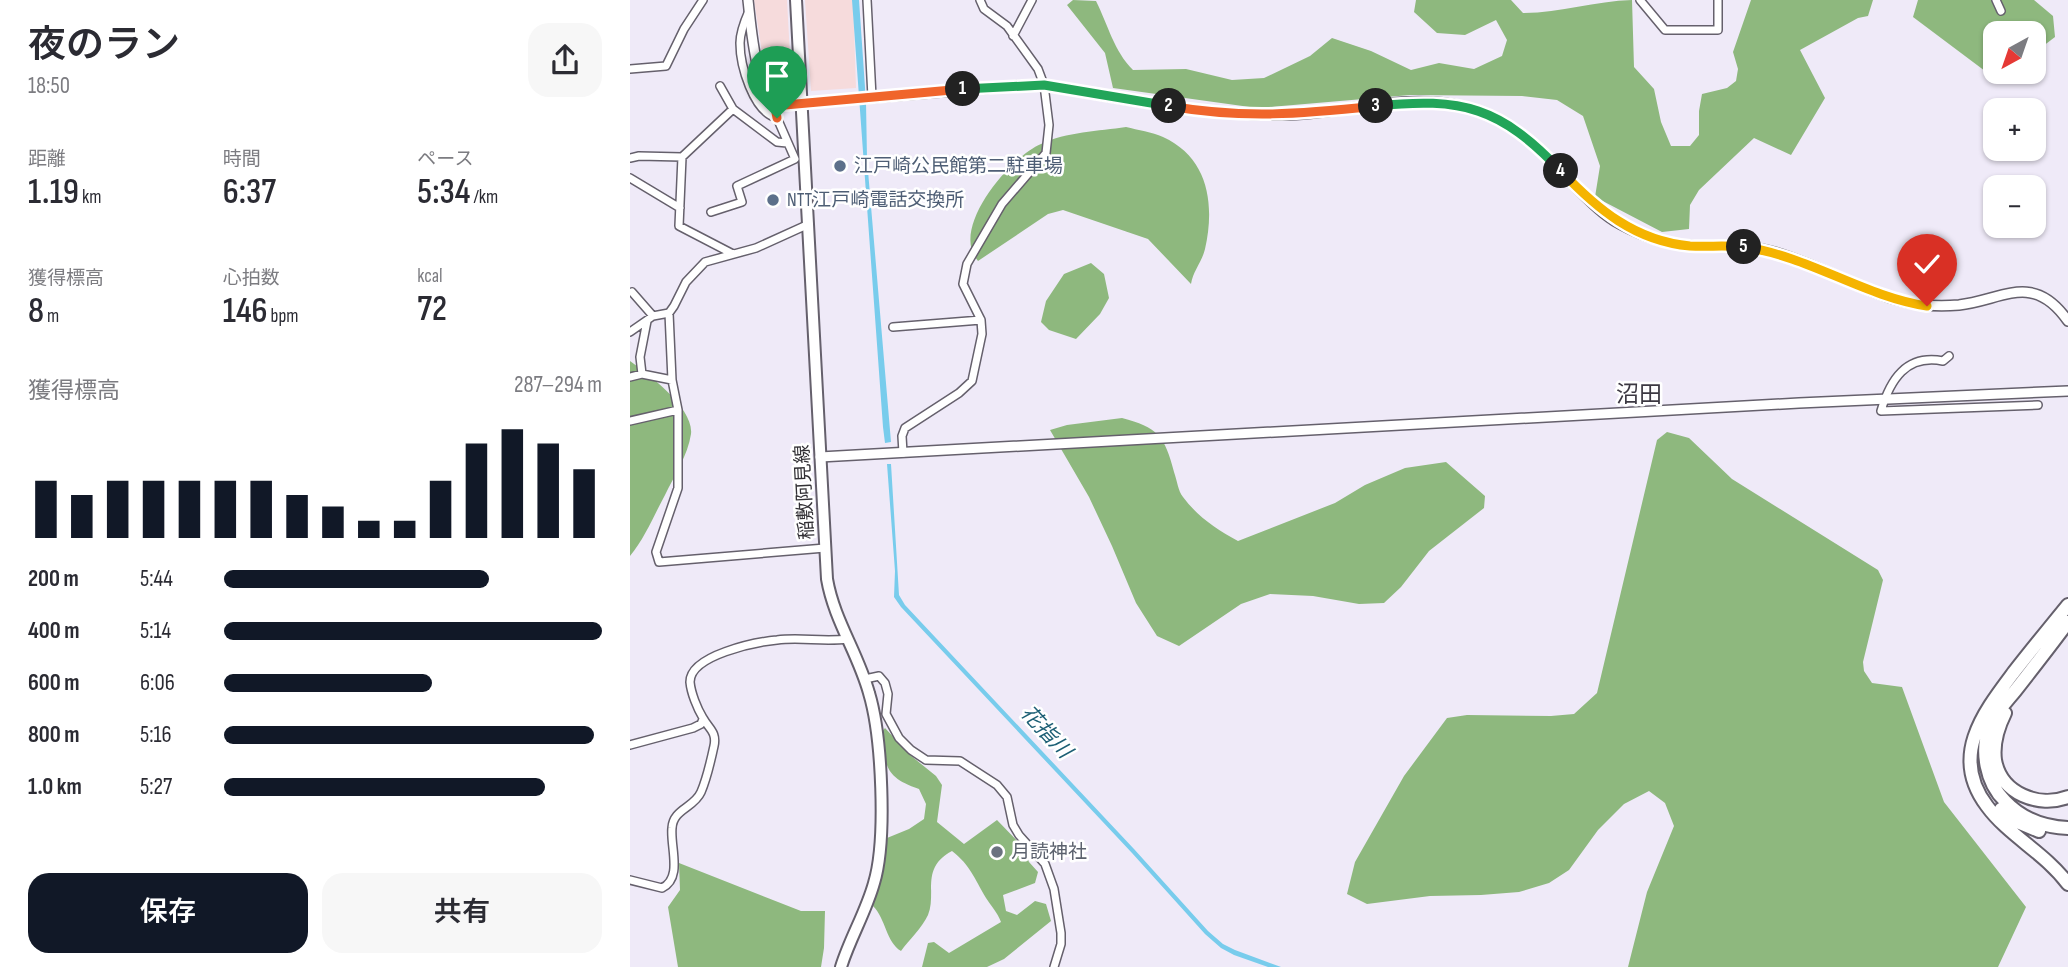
<!DOCTYPE html>
<html lang="ja">
<head>
<meta charset="utf-8">
<style>
	:root { --surface:#fff; --page:#f7f7f7; --text:#2b2b33; --muted:#7c7c81; --accent:#111827 }
	body { margin:0; font-family:"Sofia Sans Condensed","Noto Sans JP",sans-serif; background:var(--page); color:var(--text); height:100vh; display:flex; flex-direction:column; font-size:26px; white-space:nowrap }
	* { box-sizing:border-box; margin:0 }
	p { font-size:23px; color:var(--muted) }
	.icon { flex:none; width:38px; height:38px; fill:none; stroke:currentColor; stroke-width:2; stroke-linecap:round; stroke-linejoin:round }
	.map { position:relative; flex:1; overflow:hidden }
	.sheet { display:flex; flex-direction:column; background:var(--surface); width:630px }
	.sheet>* { flex:none }
	.needle { width:46px; rotate:220deg }
	.tools { position:absolute; left:1353px; top:21px; display:grid; gap:14px }
	.tools a { display:grid; place-items:center; width:63px; height:63px; border-radius:14px; background:var(--surface); box-shadow:0 2px 5px #0004; font-size:35px }
	.pin { position:absolute; display:grid; place-items:center; width:60px; height:60px; color:#fff; margin:-72px -30px; border-radius:50% 50% 50% 0; rotate:-45deg; box-shadow:0 0 7px #0007 }
	.pin .icon { rotate:45deg }
	.km { position:absolute; width:35px; height:35px; margin:-18px; border-radius:50%; background:#222; color:#fff; font-size:19px; line-height:35px; text-align:center }
	.round { display:grid; place-items:center; flex:none; width:74px; height:74px; border-radius:21px; background:var(--page) }
	.head { display:flex; align-items:center; justify-content:space-between; height:119px; padding:0 28px }
	h1 { font-size:38px; font-weight:600; line-height:52px }
	.stats { display:grid; grid-template-columns:repeat(3,1fr); gap:10px; height:119px; padding:7px 28px }
	.stats div { display:grid; align-content:center }
	.stats b { font-size:35px; font-weight:600 }
	.stats small { font-size:19px; font-weight:400 }
	.stats p { font-size:19px }
	.chart { height:196px; padding:14px 28px }
	.chart p { display:flex; justify-content:space-between }
	.chart svg { width:100%; height:126px; margin-top:7px; stroke:var(--accent); stroke-width:6 }
	.button { display:flex; gap:14px; margin-top:auto; padding:14px 28px }
	.button a { flex:1; height:80px; border-radius:21px; background:var(--accent); color:#fff; font-size:28px; font-weight:600; line-height:80px; text-align:center }
	.button a+a { background:var(--page); color:var(--text) }
	ul { padding:0 28px; list-style:none; font-size:23px }
	li { display:grid; grid-template-columns:112px 84px 1fr; align-items:center; height:52px }
	li i { height:18px; border-radius:9px; background:var(--accent) }
	main { display:flex; flex:1; min-height:0 }
	.map>svg:first-child { display:block }
	.commercial { fill:#f6dbdc }
	.forest { fill:#8eb87e }
	.water { fill:#78ccec }
	.lines { fill:none; stroke-linecap:round; stroke-linejoin:round }
	.minor-casing { stroke:#65606c; stroke-width:10 }
	.tertiary-casing { stroke:#65606c; stroke-width:12 }
	.secondary-casing { stroke:#65606c; stroke-width:14 }
	.motorway-casing { stroke:#65606c; stroke-width:16 }
	.minor { stroke:#fff; stroke-width:7 }
	.tertiary { stroke:#fff; stroke-width:9 }
	.secondary { stroke:#fff; stroke-width:10 }
	.motorway { stroke:#fff; stroke-width:12 }
	.split-1-casing { stroke:#fff; stroke-width:14 }
	.split-2-casing { stroke:#fff; stroke-width:14 }
	.split-3-casing { stroke:#fff; stroke-width:14 }
	.split-4-casing { stroke:#fff; stroke-width:14 }
	.split-5-casing { stroke:#fff; stroke-width:14 }
	.split-6-casing { stroke:#fff; stroke-width:14 }
	.split-1 { stroke:#f0652b; stroke-width:9 }
	.split-2 { stroke:#22a559; stroke-width:9 }
	.split-3 { stroke:#f0652b; stroke-width:9 }
	.split-4 { stroke:#22a559; stroke-width:9 }
	.split-5 { stroke:#f5b400; stroke-width:9 }
	.split-6 { stroke:#f5b400; stroke-width:9 }
	.service-dot { fill:#5c6f8a; stroke:#fff; stroke-width:2.5 }
	.worship-dot { fill:#6b7280; stroke:#fff; stroke-width:2.5 }
	.labels { text-anchor:middle; dominant-baseline:central; stroke-width:5; stroke-linejoin:round; paint-order:stroke }
	.service-label { font-size:19px; fill:#4e5e75; stroke:#fff; text-anchor:start }
	.street-label { font-size:19px; fill:#323035; stroke:#fff }
	.worship-label { font-size:19px; fill:#5b616d; stroke:#fff; text-anchor:start }
	.water-label { font-size:21px; font-style:italic; fill:#1d5f75; stroke:#fff }
	.quarter-label { font-size:23px; fill:#3c3842; stroke:#fff }
</style>
</head>
<body>
<main>
<section class="sheet">
<div class="head"><div><h1>夜のラン</h1><p>18:50</p></div><a class="round"><svg class="icon" aria-label="share" viewBox="0 0 24 24"><path d="M12 15V3M7 8l5-5 5 5M5 13v7h14v-7"/></svg></a></div>
<div class="stats">
<div><p>距離</p><b>1.19<small> km</small></b></div>
<div><p>時間</p><b>6:37</b></div>
<div><p>ペース</p><b>5:34<small> /km</small></b></div>
</div>
<div class="stats">
<div><p>獲得標高</p><b>8<small> m</small></b></div>
<div><p>心拍数</p><b>146<small> bpm</small></b></div>
<div><p>kcal</p><b>72</b></div>
</div>
<div class="chart"><p><span>獲得標高</span>287–294 m</p>
<svg viewBox="0 0 160 44" preserveAspectRatio="none"><path d="M5 44V24M15 44V29M25 44V24M35 44V24M45 44V24M55 44V24M65 44V24M75 44V29M85 44V33M95 44V38M105 44V38M115 44V24M125 44V11M135 44V6M145 44V11M155 44V20"/></svg>
</div>
<ul>
<li><b>200 m</b>5:44<i style="width:70%"></i></li>
<li><b>400 m</b>5:14<i style="width:100%"></i></li>
<li><b>600 m</b>6:06<i style="width:55%"></i></li>
<li><b>800 m</b>5:16<i style="width:98%"></i></li>
<li><b>1.0 km</b>5:27<i style="width:85%"></i></li>
</ul>
<div class="button"><a>保存</a><a>共有</a></div>
</section>
<div class="map">
<svg width="1438" height="967" viewBox="0 0 1438 967">
	<rect width="100%" height="100%" fill="#efeaf8"/>
	<path class="commercial" d="M124,0H157L162,92L159,95H148L142,90L134,66Z
		M175,0H223L226,88L181,91Z"/>
	<path class="forest" d="M443,0L466,1C478,25 484,51 503,70L556,69L602,80L634,78L680,56L702,38L741,51L781,70L809,63L844,69L872,56L877,40L866,20L835,35L807,33L784,12L786,0H881L893,13C930,13 965,1 1002,0L1004,67L1024,89L1031,122L1041,146H1060L1069,135V111L1072,94L1097,88L1106,81L1108,69L1103,52L1121,0H1243L1238,16L1228,18L1170,50L1195,98L1161,155L1124,138L1069,190L1060,205L1059,229L1032,232L965,197L970,166L953,116L927,100L892,96L780,95L627,108L483,88L475,53L437,5Z
		M1288,0H1404L1423,16L1425,37L1404,53V33H1365V72L1359,74L1283,17Z
		M496,127C508,130 522,132 533,137C579,158 585,205 575,249C572,262 563,271 561,284L518,239L433,210L418,214L348,261C319,229 380,157 411,144C436,132 469,131 496,127Z
		M461,263L474,274L479,298L470,314L446,339L419,330L411,322L416,301L434,274Z
		M0,361C19,375 64,408 61,434C58,455 44,476 35,495C24,515 15,538 0,556Z
		M492,418C527,427 535,436 544,472C547,480 548,491 553,497C567,516 587,530 608,541L705,503L735,485L775,468L816,462L855,496L854,508L799,551L771,587L754,603L729,604L683,596L640,594L611,604L549,646L527,636L506,603L482,546L459,497L420,430L437,425Z
		M1037,432L1059,438L1102,479L1248,570L1253,580L1233,662L1234,671L1242,683L1272,687L1314,802L1396,907L1368,967H998L1017,892L1044,826L1035,803L1019,791L994,804L968,830L939,870L919,883L889,892L851,895L800,896L737,904L717,894L725,862L774,776L817,718L837,715L921,716L944,714L967,693L1027,440Z
		M255,728L280,755L306,776L312,785L307,822L334,844L367,820L392,846L399,862L408,872L405,883L373,895L376,911L387,915L405,901L416,904L421,921L374,959L357,967H292L298,943L304,942L319,953L371,922C367,912 362,907 356,898C344,878 341,866 322,851C290,868 307,893 298,915C292,928 279,940 271,951C256,942 256,919 243,906L252,874L257,838L279,829L294,819L296,804L289,789C254,777 256,766 251,733Z
		M49,863L171,911H195L194,948L191,967H48L38,907L50,890Z"/>
	<path class="water" d="M222,0H229L236,102L237,159L261,442L255,443L253,427Z
		M257,464H261L269,595L275,605L504,849L578,931L593,944L605,950L651,967H638L604,955L591,948L575,934L502,853L271,607L264,597L265,571Z"/>
	<g class="lines">
		<g class="minor-casing">
			<path id="minor" d="M237,0L242,97
				M1010,0L1035,30H1088V0
				M1366,0L1371,11
				M119,11C115,20 110,32 110,43C110,65 123,112 147,118
				M383,36L402,0
				M0,69L36,66L54,29L73,0
				M90,86L103,109L147,142L157,143
				M0,158L9,156L52,157
				M0,178L50,208
				M81,212L112,202L107,186L165,159L144,111V102
				M103,254L49,226L52,157L103,109
				M2,292L23,316
				M39,313L42,380L48,410V488L26,552L29,562L195,548
				M263,327L351,320
				M0,332L23,316L39,313L44,306L56,282L75,262L126,248L179,224
				M1319,356L1313,361C1276,354 1260,380 1251,411L1408,405
				M12,374L10,357L17,321
				M0,377L12,374L42,380
				M0,421L48,410
				M273,453L272,436L275,428L329,393L342,381L352,334L351,320L333,284L337,264L372,204L416,153L419,125L414,85L408,69L377,26L354,9L350,0
				M235,679L249,676L255,683L258,694L256,714L269,738L281,750L296,760L330,761L367,785L377,797L383,825L389,835L415,864L424,889L431,933V944L424,967
				M0,745L63,728L71,724L73,719
				M0,880L32,888C53,878 40,847 42,828C43,809 64,808 71,792C77,778 81,760 84,746C87,732 79,729 73,718C67,708 61,693 60,682C60,655 126,642 147,640C170,637 193,642 217,639"/>
		</g>
		<g class="tertiary-casing">
			<path id="tertiary" d="M118,0C121,25 125,94 150,105L398,85H414C493,98 573,116 654,115C713,114 776,92 834,107C882,119 912,150 944,185C958,199 973,215 990,224C1012,236 1039,245 1064,246C1089,247 1115,244 1140,251C1183,262 1222,286 1264,299C1284,305 1307,307 1329,305C1373,300 1403,271 1438,321
				M190,457L1169,403L1438,391"/>
		</g>
		<g class="secondary-casing">
			<path id="secondary" d="M166,0L197,579C204,620 228,653 239,693C252,736 257,840 244,883C236,912 220,938 211,967"/>
		</g>
		<g class="motorway-casing">
			<path id="motorway" d="M1438,605C1420,627 1402,649 1384,672C1354,712 1319,756 1357,806C1379,836 1414,852 1438,884
				M1438,622C1421,645 1403,668 1385,691C1376,702 1365,713 1360,726C1350,750 1356,783 1375,801C1392,819 1414,827 1438,828
				M1375,713C1368,727 1363,744 1365,760C1371,794 1409,808 1438,797
				M1371,809L1385,821L1409,831"/>
		</g>
		<use href="#minor" class="minor"/>
		<use href="#tertiary" class="tertiary"/>
		<use href="#secondary" class="secondary"/>
		<use href="#motorway" class="motorway"/>
	</g>
	<g class="lines">
		<g class="split-1-casing">
			<path id="split-1" d="M147,118L144,102L155,105L333,89"/>
		</g>
		<g class="split-2-casing">
			<path id="split-2" d="M333,89L414,85L539,106"/>
		</g>
		<g class="split-3-casing">
			<path id="split-3" d="M539,106C614,119 671,114 746,106"/>
		</g>
		<g class="split-4-casing">
			<path id="split-4" d="M746,106C833,97 870,107 931,171"/>
		</g>
		<g class="split-5-casing">
			<path id="split-5" d="M931,171C967,209 1005,241 1060,246C1078,247 1096,245 1114,247"/>
		</g>
		<g class="split-6-casing">
			<path id="split-6" d="M1114,247C1179,256 1233,296 1297,306"/>
		</g>
		<use href="#split-1" class="split-1"/>
		<use href="#split-2" class="split-2"/>
		<use href="#split-3" class="split-3"/>
		<use href="#split-4" class="split-4"/>
		<use href="#split-5" class="split-5"/>
		<use href="#split-6" class="split-6"/>
	</g>
	<g class="service-dot">
		<circle cx="210" cy="166" r="7"/>
		<circle cx="143" cy="200" r="7"/>
	</g>
	<circle class="worship-dot" cx="367" cy="852" r="7"/>
	<g class="labels">
		<g class="service-label">
			<text x="224" y="166">江戸崎公民館第二駐車場</text>
			<text x="157" y="200">NTT江戸崎電話交換所</text>
		</g>
		<g class="street-label">
			<text transform="translate(175 492) rotate(-93)">稲敷阿見線</text>
		</g>
		<g class="worship-label">
			<text x="381" y="852">月読神社</text>
		</g>
		<g class="water-label">
			<text transform="translate(416 732) rotate(47)">花指川</text>
		</g>
		<g class="quarter-label">
			<text x="1009" y="395">沼田</text>
		</g>
	</g>
</svg>
<div class="tools">
<a><svg class="needle" viewBox="-14 -14 28 28"><path d="M0-13l5 13h-10z" fill="#e53935"/><path d="M0 13l5-13h-10z" fill="#7c7c81"/></svg></a>
<a>+</a>
<a>−</a>
</div>
<div class="pin" style="left:147px;top:118px;background:#1e9e55"><svg class="icon" aria-label="arrive" viewBox="0 0 24 24"><path d="M6 21V4h12l-3 4 3 4H6"/></svg></div>
<div class="pin" style="left:1297px;top:306px;background:#d93025"><svg class="icon" aria-label="check" viewBox="0 0 24 24"><path d="M5 12l5 5 9-10"/></svg></div>
<b class="km" style="left:333px;top:89px">1</b>
<b class="km" style="left:539px;top:106px">2</b>
<b class="km" style="left:746px;top:106px">3</b>
<b class="km" style="left:931px;top:171px">4</b>
<b class="km" style="left:1114px;top:247px">5</b>
</div>
</main>
</body>
</html>
